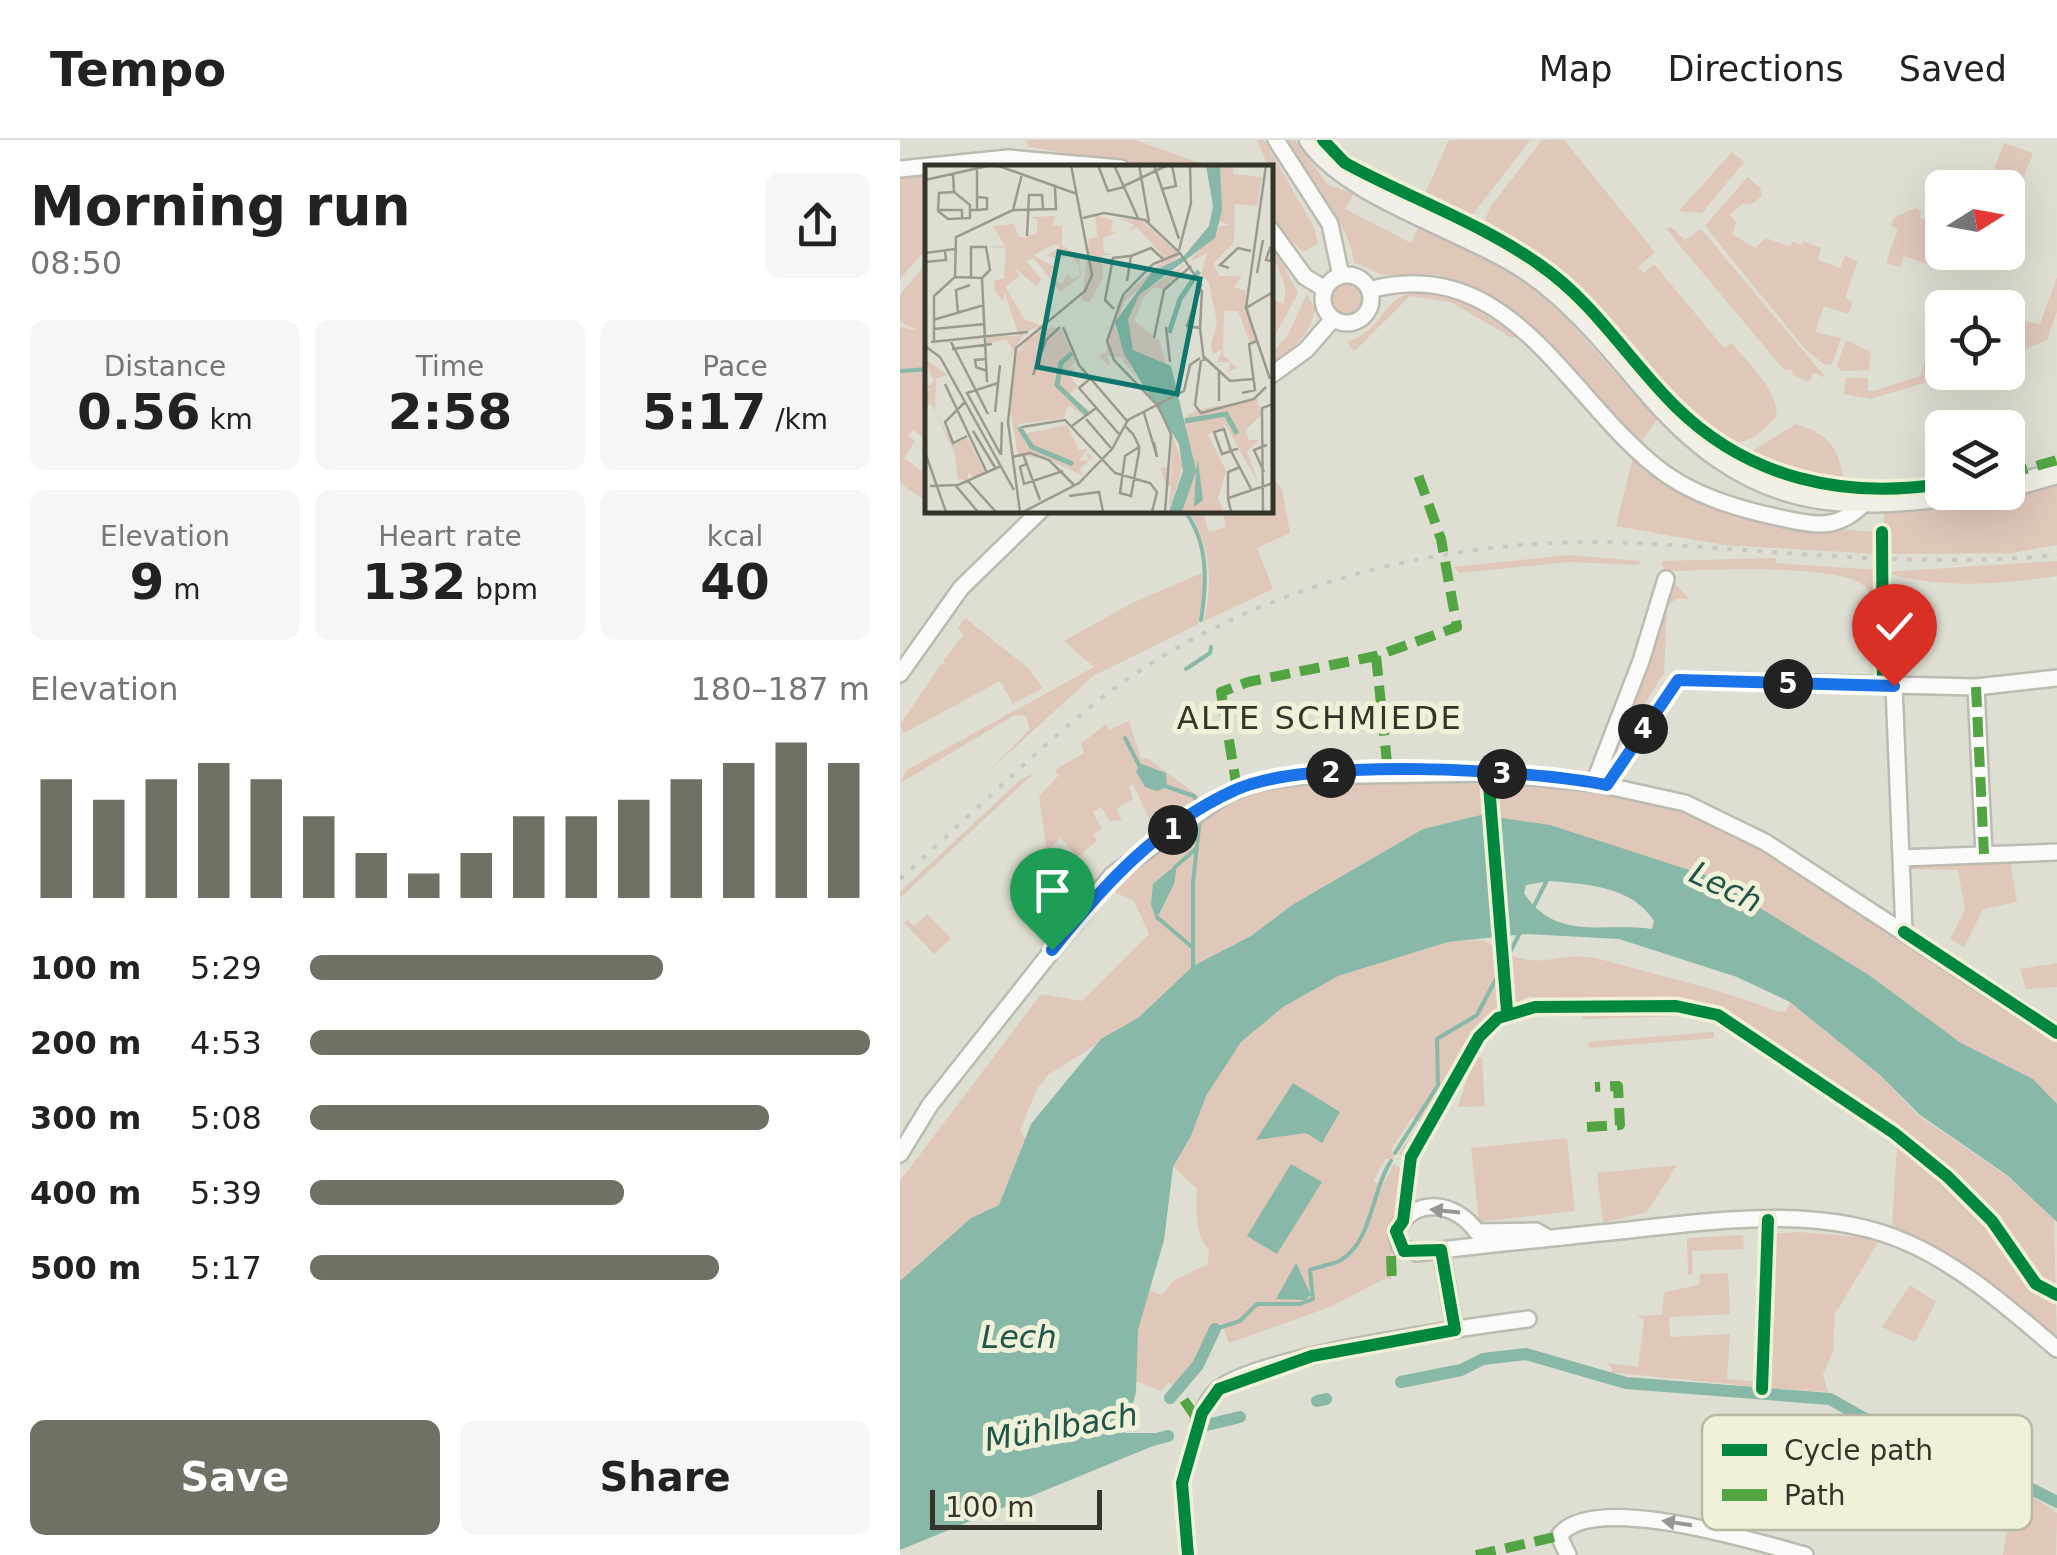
<!DOCTYPE html>
<html lang="en">
<head>
<meta charset="utf-8">
<style>
	:root { --surface:#fff; --page:#f6f6f6; --text:#222; --muted:#767676; --line:#e0e0e0; --accent:#707065 }
	body { margin:0; font-family:"DejaVu Sans",sans-serif; background:var(--page); color:var(--text); height:100vh; display:flex; flex-direction:column; font-size:38px; white-space:nowrap }
	* { box-sizing:border-box; margin:0 }
	p { font-size:32px; color:var(--muted) }
	.icon { flex:none; width:55px; height:55px; fill:none; stroke:currentColor; stroke-width:2; stroke-linecap:round; stroke-linejoin:round }
	.map { position:relative; flex:1; overflow:hidden }
	.side { display:flex; flex-direction:column; background:var(--surface); width:900px }
	.side>* { flex:none }
	.needle { width:65px; rotate:79deg }
	.tools { position:absolute; left:1025px; top:30px; display:grid; gap:20px }
	.tools a { display:grid; place-items:center; width:100px; height:100px; border-radius:15px; background:var(--surface); box-shadow:0 10px 40px #0002; font-size:50px }
	.scale { position:absolute; left:30px; bottom:25px; width:172px; box-sizing:border-box; padding-left:10px; border:5px solid #34342b; border-top:0; font-size:28px; line-height:35px; white-space:nowrap; color:#34342b; -webkit-text-stroke:8px #f1f1d9; paint-order:stroke }
	.pin { position:absolute; display:grid; place-items:center; width:85px; height:85px; color:#fff; margin:-102px -42px; border-radius:50% 50% 50% 0; rotate:-45deg; box-shadow:0 0 10px #0007 }
	.pin .icon { rotate:45deg }
	.km { position:absolute; width:50px; height:50px; margin:-25px; border-radius:50%; background:#222; color:#fff; font-size:28px; line-height:50px; text-align:center }
	.round { display:grid; place-items:center; flex:none; width:105px; height:105px; border-radius:15px; background:var(--page) }
	.headline { display:flex; align-items:center; justify-content:space-between; height:170px; padding:0 30px }
	h1 { font-size:55px; font-weight:600; line-height:75px }
	.stats { display:grid; grid-template-columns:repeat(3,1fr); gap:15px; height:170px; padding:10px 30px }
	.stats div { display:grid; align-content:center; border-radius:15px; background:var(--page); text-align:center }
	.stats b { font-size:50px; font-weight:600 }
	.stats small { font-size:28px; font-weight:400 }
	.stats p { font-size:28px }
	.chart { height:280px; padding:20px 30px }
	.chart p { display:flex; justify-content:space-between }
	.chart svg { width:100%; height:180px; margin-top:10px; stroke:var(--accent); stroke-width:6 }
	.primary-button { display:flex; gap:20px; margin-top:auto; padding:20px 30px }
	.primary-button a { flex:1; height:115px; border-radius:15px; background:var(--accent); color:#fff; font-size:40px; font-weight:600; line-height:115px; text-align:center }
	.primary-button a+a { background:var(--page); color:var(--text) }
	ul { padding:0 30px; list-style:none; font-size:32px }
	li { display:grid; grid-template-columns:160px 120px 1fr; align-items:center; height:75px }
	li i { height:25px; border-radius:12px; background:var(--accent) }
	header { display:flex; align-items:center; gap:60px; box-sizing:border-box; height:140px; padding:0 50px; background:var(--surface); border-bottom:2px solid var(--line) }
	header strong { font-size:48px }
	nav { display:flex; gap:55px; margin-inline-start:auto; font-size:35px }
	main { display:flex; flex:1; min-height:0 }
	.map>svg:first-child { display:block }
	.green { fill:#dfc7ba }
	.water { fill:#88b8a7; fill-rule:evenodd }
	.pier { fill:#deded2 }
	.lines { fill:none; stroke-linecap:round; stroke-linejoin:round }
	.stream { stroke:#88b8a7; stroke-width:4 }
	.canal { stroke:#88b8a7; stroke-width:12 }
	.minor-casing { stroke:#bcbbb1; stroke-width:20 }
	.major-casing { stroke:#bbbbb5; stroke-width:25 }
	.minor { stroke:#fafaf8; stroke-width:15 }
	.major { stroke:#f2efe9; stroke-width:20 }
	.rail { stroke:#c8c8c4; stroke-width:4; stroke-dasharray:5 10; stroke-linecap:butt }
	.quiet { stroke:#53a543; stroke-width:10; stroke-dasharray:20 10; stroke-linecap:butt }
	.cycleway-casing { stroke:#f1f1d9; stroke-width:19 }
	.cycleway { stroke:#00873e; stroke-width:12 }
	.oneway { fill:#979792 }
	.route-casing { stroke:#fff; stroke-width:20 }
	.route { stroke:#1a73e8; stroke-width:12 }
	.labels { text-anchor:middle; dominant-baseline:central; stroke-width:10; stroke-linejoin:round; paint-order:stroke }
	.neighbourhood-label { font-size:32px; letter-spacing:2.5px; fill:#34342b; stroke:#f1f1d9 }
	.water-label { font-size:32px; font-style:italic; fill:#1e5749; stroke:#f1f1d9 }
	.inset-river { fill:none; stroke:#88b8a7; stroke-width:5 }
	.inset-road { fill:none; stroke:#9a9a8f; stroke-width:2.5 }
	.view { fill:#0f766e; fill-opacity:0.15; stroke:#0f766e; stroke-width:5 }
	.inset-edge { fill:none; stroke:#34342b; stroke-width:5 }
	.key { fill:#f1f1d9; stroke:#b8b8a5; stroke-width:2.5 }
	.key-label { font-size:28px; fill:#34342b }
</style>
</head>
<body>
<header>
<strong>Tempo</strong>
<nav><a>Map</a><a>Directions</a><a>Saved</a></nav>
</header>
<main>
<section class="side">
<div class="headline"><div><h1>Morning run</h1><p>08:50</p></div><a class="round"><svg class="icon" aria-label="share" viewBox="0 0 24 24"><path d="M12 15V3M7 8l5-5 5 5M5 13v7h14v-7"/></svg></a></div>
<div class="stats">
<div><p>Distance</p><b>0.56<small> km</small></b></div>
<div><p>Time</p><b>2:58</b></div>
<div><p>Pace</p><b>5:17<small> /km</small></b></div>
</div>
<div class="stats">
<div><p>Elevation</p><b>9<small> m</small></b></div>
<div><p>Heart rate</p><b>132<small> bpm</small></b></div>
<div><p>kcal</p><b>40</b></div>
</div>
<div class="chart"><p><span>Elevation</span>180–187 m</p>
<svg viewBox="0 0 160 44" preserveAspectRatio="none"><path d="M5 44V15M15 44V20M25 44V15M35 44V11M45 44V15M55 44V24M65 44V33M75 44V38M85 44V33M95 44V24M105 44V24M115 44V20M125 44V15M135 44V11M145 44V6M155 44V11"/></svg>
</div>
<ul>
<li><b>100 m</b>5:29<i style="width:63%"></i></li>
<li><b>200 m</b>4:53<i style="width:100%"></i></li>
<li><b>300 m</b>5:08<i style="width:82%"></i></li>
<li><b>400 m</b>5:39<i style="width:56%"></i></li>
<li><b>500 m</b>5:17<i style="width:73%"></i></li>
</ul>
<div class="primary-button"><a>Save</a><a>Share</a></div>
</section>
<div class="map">
<svg width="1157" height="1415" viewBox="0 0 1157 1415">
	<rect width="100%" height="100%" fill="#deded2"/>
	<path class="green" d="M127,0H235L311,27H256L128,7Z
		M357,0H364L414,87L418,104L403,112L370,80V40H374Z
		M387,0H395L428,45L454,53L445,69L511,103L521,82L628,144L668,180L757,280L741,302C682,245 628,157 543,136C523,131 499,138 482,134C472,132 466,125 454,123C451,84 407,38 387,0Z
		M549,0H630L567,82L522,60Z
		M642,0H664L755,112L738,127L744,133L754,124L824,208L832,203C846,221 881,253 876,277C862,292 847,307 824,301C785,291 736,217 709,188C670,148 631,113 581,89L591,66Z
		M1104,3L1133,13L1123,39L1094,29Z
		M832,12L844,22L802,73L779,71Z
		M27,33V108L0,139V36Z
		M848,37L860,48L862,56L850,65L843,63L830,75L836,83L832,94L855,108L866,98L890,107L892,102L901,105L903,101L921,108L918,120L940,128L945,116L958,121L945,158L953,162L948,174L924,166L915,192L941,198L932,224L925,225L905,209L805,86Z
		M1015,68L1022,71L1020,78L1042,86L1045,113L1039,128L1004,116L1000,127L986,123L998,89L991,86L994,78Z
		M771,87L785,100L801,89L926,238L913,233L909,242L893,235L891,229L885,231L766,89Z
		M370,100L398,153L370,205V158L383,164C392,141 370,123 370,100Z
		M27,122V300L13,290L8,296L15,301L4,318L27,335V362L0,343V187L20,191L0,182V155Z
		M1157,137V171L1147,200L1108,216V178L1140,184Z
		M430 159a17 17 0 1 1 34 0a17 17 0 1 1-34 0Z
		M519,150L558,158L617,195L612,198L551,162L510,156L454,212L447,202C486,189 479,158 519,150Z
		M407,154L415,169C411,196 390,210 370,226V215L388,195Z
		M1035,190L1042,232L1055,233L971,259L944,254L946,238H968V250L973,251L1020,236Z
		M946,200L971,212L969,230L941,231L937,226Z
		M896,284C932,294 940,312 945,347L896,338L844,316Z
		M733,318C805,376 888,386 978,392L979,414L824,405L716,386Z
		M370,333L382,350L390,393L357,408L373,449L304,481C313,443 311,405 288,370H302L309,392L326,387L323,374L370,370Z
		M1157,345V405L1111,413L984,414V372L1118,356Z
		M668,415L742,421L738,425L669,422L559,433L554,427Z
		M876,418V423L978,430L980,475C975,467 972,454 966,447C942,423 809,430 772,431L767,436L761,421Z
		M1157,421V436C1101,445 1037,449 983,432Z
		M302,433L304,455L298,484L193,536L90,630L130,589L126,576L115,575L0,643L7,630L194,527L164,501L230,464Z
		M772,440L789,459H776L767,466L764,533L735,579L727,578L758,497L763,458Z
		M65,478L128,528L143,548L113,564L100,541L4,593L0,585L41,524H46L43,521L64,494L58,489Z
		M229,581L241,619L247,618L304,660L256,694L233,644L229,646L233,659L216,669L222,680L210,681L201,667L193,672L202,689L193,694L197,701L177,717L161,698L147,711L139,656L159,635L155,630L184,613L181,604L206,584L209,590Z
		M134,633L0,758V752L120,640Z
		M549,638L658,646L782,668L859,703L1157,898V964L1133,939L1061,903L969,835L891,788L523,689L392,765L351,796L293,826L238,878L148,935L137,949L120,990L125,998L99,1065L71,1078L0,1141V1041L141,854L182,861L249,794L234,761L208,749C248,709 323,656 378,644C429,634 496,640 549,638Z
		M1110,719L1117,762L1083,769L1064,807L1050,799L1065,770L1058,730L1007,729V722Z
		M27,774L51,798L34,814L4,783L7,780L14,786Z
		M584,800C644,841 651,805 707,821C763,837 821,849 876,871L886,872L890,862L980,935L1019,976L1107,1036L1154,1079L1157,1206L1041,1110L992,1085L998,991L874,906L814,875L682,879L681,868L649,865L630,856C614,864 596,872 584,884C549,919 531,976 505,1018L499,1014L520,982L512,977L491,1010L494,1017L491,1021L486,1018L473,1041L482,1046L494,1024L502,1029C500,1071 488,1095 491,1140L486,1138L430,1167L329,1203L322,1184H316L297,1225L275,1248L268,1242L261,1251L236,1241L238,1190L249,1150L262,1155L273,1141L308,1124L309,1110C294,1093 296,1070 297,1049L273,1027L291,996L306,956L341,902L383,867L438,836L548,802Z
		M1157,823V847L1126,849L1120,829Z
		M814,892V898L689,908V902Z
		M574,916L582,918L585,966L558,967Z
		M667,998L675,1071L579,1082L571,1008Z
		M777,1025L747,1072L703,1083L697,1033Z
		M900,1092L980,1099L935,1174L933,1211L923,1234L928,1252L866,1248L870,1094Z
		M843,1095L844,1109L792,1111L793,1134L788,1135L787,1098Z
		M828,1133L830,1174L769,1177L770,1197L830,1194L827,1239L859,1242V1247L707,1232L713,1231L708,1223L738,1227L744,1180L737,1176L762,1175L764,1152L799,1145L800,1134Z
		M1010,1145L1036,1162L1015,1202L982,1187Z
		M1128,1353L1157,1373L1156,1415H1103L1109,1374L1126,1370Z"/>
	<path class="water" d="M241,624L266,633L267,647L257,651L245,647L236,631Z
		M581,675L650,685L808,736L969,835L1061,903L1133,939L1157,964V1082L1107,1035L1020,975L980,935L890,862L837,837L719,799L627,794L548,802L438,836L383,867L341,902L306,956L291,996L273,1027L264,1100L238,1190L236,1252L225,1293H256L258,1304L0,1410V1141L71,1078L99,1065L131,984L201,899L238,878L293,826L351,796L392,765L523,689ZM650,741C688,744 733,747 754,781L752,789C702,782 656,802 624,753L626,745Z
		M277,724L274,744L256,780L251,764L253,744Z
		M393,943L440,972L422,1003L406,993L356,1000Z
		M391,1024L422,1042L377,1114L347,1096Z
		M396,1123L411,1155L405,1160L376,1159Z"/>
	<path class="pier" d="M589,671L596,672L602,755L605,802L599,803Z"/>
	<g class="lines">
		<path class="stream" d="M0,231L28,229
			M284,370C309,402 307,443 301,480
			M286,529L310,513L311,507
			M225,598L241,629
			M265,646L294,656L300,668
			M275,727L297,708
			M632,770L648,738
			M258,778L292,807
			M293,827V743L300,678
			M495,1013L538,945L537,899L577,875L621,791
			M315,1189L340,1181L357,1164H400L413,1159L410,1130C420,1126 432,1125 441,1120C472,1102 472,1049 491,1021"/>
		<path class="canal" d="M501,1242L561,1230L583,1219L626,1214L726,1243L930,1259L1052,1328L1122,1344L1157,1362
			M270,1258L298,1225L315,1189
			M417,1261L426,1259
			M307,1285L340,1277
			M245,1302L268,1296"/>
		<g class="minor-casing">
			<path id="minor" d="M376,0L430,84L441,136
				M0,29L108,18L221,28
				M370,89L405,137L425,149
				M423 159a24 24 0 1 1 48 0a24 24 0 1 1-48 0Z
				M469,150C608,112 665,254 755,326C790,355 838,369 881,378C915,386 938,390 963,364
				M370,236L406,210L433,179
				M0,534L61,448L141,370
				M994,546L1004,792
				M1076,547L1084,714
				M694,643L741,521L766,439
				M707,645L778,540L1076,547L1157,538
				M1001,718L1157,712
				M0,1014L30,965L212,735L325,655L359,642L401,636L588,633L694,643L785,663L865,702L1157,893
				M648,1098L636,1091L577,1092C556,1062 515,1055 496,1091L500,1107L517,1113C577,1105 638,1100 699,1093C797,1084 915,1061 1008,1103C1063,1127 1112,1171 1157,1209
				M541,1110L555,1190
				M299,1282C303,1270 309,1257 319,1249C359,1216 568,1187 628,1179
				M668,1415L659,1396C692,1350 859,1403 905,1415"/>
		</g>
		<g class="major-casing">
			<path id="major" d="M410,0C448,56 563,88 623,127C671,158 709,206 746,249C845,365 929,374 1072,352
				M1108,347L1157,333"/>
		</g>
		<use href="#minor" class="minor"/>
		<use href="#major" class="major"/>
		<path class="rail" d="M0,739C61,684 121,625 184,572C333,448 545,394 735,403C877,410 1015,429 1157,415"/>
		<path class="quiet" d="M1108,334L1157,320
			M476,516L488,632
			M1076,547L1084,714
			M337,649L321,552L348,542L476,516L557,487L541,399L517,332
			M687,987L720,985L718,946L695,947
			M491,1116L492,1141
			M284,1260L299,1282
			M576,1415L659,1396"/>
		<g class="cycleway-casing">
			<path id="cycleway" d="M423,0L445,23C509,58 581,83 640,125C694,162 730,222 776,267C849,339 944,359 1042,344
				M982,392L983,546
				M588,633L607,871
				M1004,792L1157,893
				M862,1249L868,1080
				M288,1415L282,1343L302,1273L319,1249L412,1216L555,1190L541,1110L504,1111L496,1091L503,1081L511,1017L579,897L598,878L635,867L776,866L818,875L994,993L1048,1037L1092,1081L1136,1144L1157,1155"/>
		</g>
		<use href="#cycleway" class="cycleway"/>
	</g>
	<defs><path id="oneway-solid" d="M-6-.8H1V-3.2L6.5 0L1 3.2V.8H-6Z" transform="scale(2.5)"/></defs>
	<g class="oneway">
		<use href="#oneway-solid" transform="translate(545 1071) rotate(-174)"/>
		<use href="#oneway-solid" transform="translate(777 1383) rotate(-171)"/>
	</g>
	<g class="lines">
		<g class="route-casing">
			<path id="route" d="M152,810C203,745 258,685 335,650C408,617 626,629 707,645L778,540L994,546"/>
		</g>
		<use href="#route" class="route"/>
	</g>
	<g class="labels">
		<g class="neighbourhood-label">
			<text x="420" y="578">ALTE SCHMIEDE</text>
		</g>
		<g class="water-label">
			<text transform="translate(826 747) rotate(26)">Lech</text>
			<text x="119" y="1197">Lech</text>
			<text transform="translate(161 1287) rotate(-10)">Mühlbach</text>
		</g>
	</g>
	<g transform="translate(25 25)">
		<rect width="348" height="348" fill="#deded2"/>
		<path d="M295,0H308V9L337,12L332,41L310,39L309,77L288,99L295,111H317L309,122L320,126L331,176L325,178L313,146H299L298,190L312,203L303,207L305,197H292L298,184L288,189L286,181L292,158L284,117L276,111L282,88L264,97L295,61L304,60L295,56ZM169,50L175,96L170,50L188,55L186,67L192,68L178,73L179,88L188,90H177L178,113L164,138L157,135L164,74L172,72ZM130,51L127,61H137V80L154,92L156,111L135,127L109,93L101,96L116,114L112,122L89,102L94,111L81,122L99,154L117,161L100,167L83,196L88,184L81,174L62,179V172L94,171L80,128L78,136L70,126L69,115L79,114L81,83L61,82L80,81L68,61L89,59L94,72H102L112,68V54L105,52ZM131,79L135,82L121,91L139,94L132,87L143,86L154,100L155,110L148,114L142,109L137,120L125,111L128,101L108,90ZM195,54L216,55L255,90L200,136L190,163L207,205L233,238L195,192L182,191L185,201L174,192L182,185L193,137L240,94L212,62L205,66L209,60ZM262,98L239,124L229,122L219,132L209,156L234,175L241,198L234,201L208,185L202,159L214,130ZM128,162L136,164L151,196L142,205L149,202L144,210L153,221L144,230L164,245L161,252L143,240L139,253L93,259L97,269L142,260L154,285L162,284L154,296L164,295L161,287L168,292L155,304L158,311L124,294L93,290L85,244L91,189L108,168ZM0,194L23,210L11,213L10,247L28,279L42,273L60,308L48,313L44,306L42,316L33,314L30,289L6,239L0,241V227L7,225L0,223L9,217ZM332,234L337,249L321,265L324,275H334L322,287L334,319L298,256L299,263L283,269L301,306L293,333L298,346L305,345L299,347H257L270,306L259,253L271,245ZM239,248L258,300L244,347L246,320H241L235,303L244,302L246,319L247,275Z" fill="#dfc7ba" fill-rule="evenodd"/>
		<path d="M281,0H295L297,45L290,73L214,130L203,155L208,185L246,201L271,305L273,295L278,335L269,342L271,306L257,347H244L258,306L254,279L199,189L190,157L227,107L259,91L284,61L288,41Z" fill="#88b8a7"/>
		<path class="inset-river" d="M244,168L255,134L274,106M147,188L136,198L132,220L162,249M260,256L301,249L312,269M94,262L107,282L148,299"/>
		<path class="inset-road" d="M71,0L152,29M173,0L183,26L199,22M189,0L213,53M214,0L224,57M229,0L254,74M341,0L321,143L345,214M28,8L29,27L45,40V54M0,15L67,0M199,21L243,0M237,24L251,21L247,0M29,27L14,28L13,46L23,54L45,53M14,45H37V54M46,45H52V3M52,45L62,44V33L53,32M88,45L97,9M158,53L179,48L220,55L255,88L277,121M102,71L104,30H117L118,44M345,83H347L346,96L341,95ZM254,85L266,38L265,0M0,88L30,84M206,91L226,83L238,94M0,97L21,95L20,86M304,103L295,100L313,83L326,86M332,108L338,75M30,112L57,113L62,217M46,112V82H61L65,105L57,113M321,143L348,127M189,144L180,135L188,93L206,91L202,116M33,148L31,125L45,120M8,155L59,140M138,162L154,200L202,256M241,162L245,197M275,163L262,161L276,122M275,163L277,125M275,163L279,196M8,164L60,159M229,173L239,125L266,101M25,175L63,249M6,177L103,167M9,177V131L30,112L31,72L88,45L131,44L130,22M0,181L15,192L89,325M27,184L67,179M279,192L305,216L328,214M62,194L50,195L51,202L62,206M276,195L270,240L276,248L329,234L341,222M294,205V236M108,210L121,175L135,162M166,213L154,223L194,269M73,218L42,228L76,290M20,219L62,308M317,228L330,225L324,179L332,176M40,237L20,257L28,278L42,271M70,247L75,200M219,248L232,292L229,277M161,254L186,283M199,260L208,269L213,279L214,282V287L206,331L195,328L200,291L214,282M147,261L171,243M97,262L140,255L190,308L225,318L232,327L227,347M48,266L71,304M313,284H311L306,286L297,289L289,267L299,264L306,286L326,324M0,287L21,347M98,289L115,335M76,290L77,257M87,292L105,288L124,295L149,320M101,299L95,302L99,319L138,306M339,307L329,285L342,280M43,316L71,347M5,321L33,320L76,301M31,321L53,347M144,331L174,327L178,347M303,332V307L315,302M95,347L83,257L91,183L160,126L167,110L146,0M98,347L154,318L187,284L203,255L259,226L265,200L275,193M240,347L246,269L233,241L189,195L182,176L198,130L228,99L255,88M306,347L303,333L348,318M338,347L337,243L348,239"/>
		<path class="view" d="M134,87L275,114L252,229L112,202Z"/>
		<rect width="348" height="348" class="inset-edge"/>
	</g>
	<rect x="802" y="1275" width="330" height="115" rx="15" class="key"/>
	<rect x="822" y="1304" width="45" height="12" fill="#00873e"/>
	<rect x="822" y="1349" width="45" height="12" fill="#53a543"/>
	<g class="key-label">
		<text x="884" y="1320">Cycle path</text>
		<text x="884" y="1365">Path</text>
	</g>
</svg>
<div class="tools">
<a><svg class="needle" viewBox="-14 -14 28 28"><path d="M0-13l5 13h-10z" fill="#e53935"/><path d="M0 13l5-13h-10z" fill="#767676"/></svg></a>
<a><svg class="icon" aria-label="locate" viewBox="0 0 24 24"><circle cx="12" cy="12" r="6"/><path d="M12 2v4M12 18v4M2 12h4M18 12h4"/></svg></a>
<a><svg class="icon" aria-label="layers" viewBox="0 0 24 24"><path d="M12 4l9 5-9 5-9-5zM3 14l9 5 9-5"/></svg></a>
</div>
<div class="scale">100 m</div>
<div class="pin" style="left:152px;top:810px;background:#1e9e55"><svg class="icon" aria-label="arrive" viewBox="0 0 24 24"><path d="M6 21V4h12l-3 4 3 4H6"/></svg></div>
<div class="pin" style="left:994px;top:546px;background:#d93025"><svg class="icon" aria-label="check" viewBox="0 0 24 24"><path d="M5 12l5 5 9-10"/></svg></div>
<b class="km" style="left:273px;top:690px">1</b>
<b class="km" style="left:431px;top:633px">2</b>
<b class="km" style="left:602px;top:634px">3</b>
<b class="km" style="left:743px;top:589px">4</b>
<b class="km" style="left:888px;top:544px">5</b>
</div>
</main>
</body>
</html>
